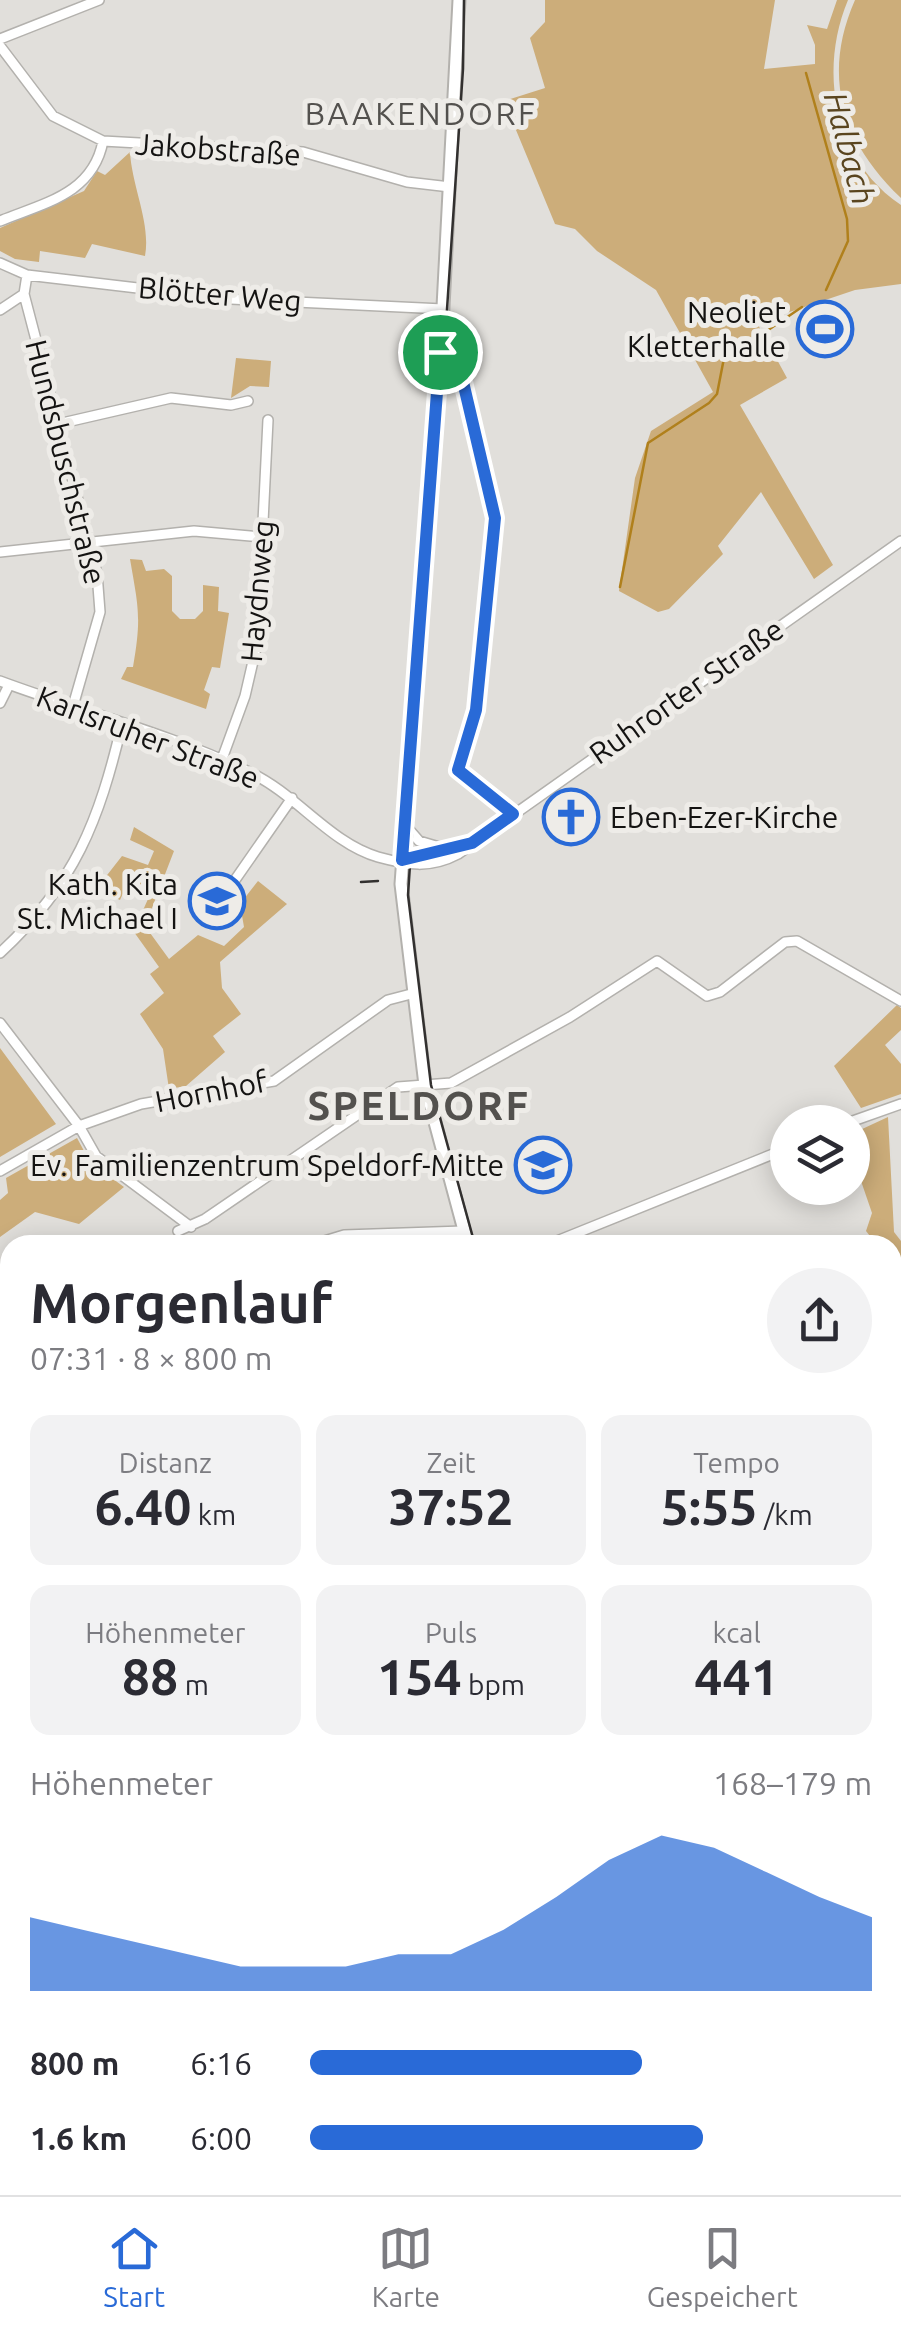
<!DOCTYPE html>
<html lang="de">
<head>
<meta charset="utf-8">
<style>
	:root { --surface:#fff; --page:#f2f2f3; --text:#2b2b33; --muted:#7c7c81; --line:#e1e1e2; --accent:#296ad7 }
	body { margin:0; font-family:Ubuntu,sans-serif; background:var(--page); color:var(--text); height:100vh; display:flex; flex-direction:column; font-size:38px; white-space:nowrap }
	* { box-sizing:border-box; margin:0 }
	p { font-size:32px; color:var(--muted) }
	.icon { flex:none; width:55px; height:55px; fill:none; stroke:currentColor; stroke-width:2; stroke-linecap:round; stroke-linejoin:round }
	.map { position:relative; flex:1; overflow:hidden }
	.side { position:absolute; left:0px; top:1235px; width:902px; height:960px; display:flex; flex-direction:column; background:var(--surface); border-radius:30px 30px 0 0; box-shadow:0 5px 25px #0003 }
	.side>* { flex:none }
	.tools { position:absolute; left:770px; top:1105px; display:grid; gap:20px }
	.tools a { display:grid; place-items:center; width:100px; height:100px; border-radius:50%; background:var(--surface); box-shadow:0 5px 25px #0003; font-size:50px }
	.pin { position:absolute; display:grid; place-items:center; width:85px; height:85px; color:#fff; margin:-42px; border:5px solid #fff; border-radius:50%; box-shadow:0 2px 10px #0007 }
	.round { display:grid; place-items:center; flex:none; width:105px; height:105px; border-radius:52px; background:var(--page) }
	.head { display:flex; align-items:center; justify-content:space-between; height:170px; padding:0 30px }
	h1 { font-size:55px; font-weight:700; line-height:75px }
	.metrics { display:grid; grid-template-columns:repeat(3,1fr); gap:15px; height:170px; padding:10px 30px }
	.metrics div { display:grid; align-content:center; border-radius:20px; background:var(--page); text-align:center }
	.metrics b { font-size:50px; font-weight:700 }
	.metrics small { font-size:28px; font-weight:400 }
	.metrics p { font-size:28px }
	.chart { height:280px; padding:20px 30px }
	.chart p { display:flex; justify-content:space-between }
	.chart svg { width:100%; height:180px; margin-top:10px; fill:var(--accent); opacity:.7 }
	ul { padding:0 30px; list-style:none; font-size:32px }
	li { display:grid; grid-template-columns:160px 120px 1fr; align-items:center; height:75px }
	li i { height:25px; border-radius:12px; background:var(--accent) }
	.dock { display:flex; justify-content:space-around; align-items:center; height:140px; border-top:2px solid var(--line); background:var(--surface); font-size:28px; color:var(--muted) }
	.dock a { display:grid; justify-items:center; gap:5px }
	.dock .current { color:var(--accent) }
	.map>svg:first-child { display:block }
	.green { fill:#ccad7a }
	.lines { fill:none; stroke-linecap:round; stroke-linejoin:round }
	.stream { stroke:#b0801c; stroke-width:2.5 }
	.minor-casing { stroke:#b3b1ad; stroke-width:12 }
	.major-casing { stroke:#b3b1ad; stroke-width:15 }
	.minor { stroke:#fff; stroke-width:9 }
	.major { stroke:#fff; stroke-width:11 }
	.tram { stroke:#32302f; stroke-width:2.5 }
	.route-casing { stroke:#fff; stroke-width:20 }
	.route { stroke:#296ad7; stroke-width:12 }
	.labels { text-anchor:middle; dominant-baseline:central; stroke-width:10; stroke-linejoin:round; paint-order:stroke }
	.street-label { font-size:30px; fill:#141312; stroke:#eeece8 }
	.poi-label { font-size:30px; fill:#141312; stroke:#eeece8; text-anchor:end }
	.neighbourhood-label { font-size:32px; letter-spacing:2.5px; fill:#53514e; stroke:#eeece8 }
	.water-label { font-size:32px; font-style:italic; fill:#5a451f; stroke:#eeece8 }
	.district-label { font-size:40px; font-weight:bold; letter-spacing:2.5px; fill:#53514e; stroke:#eeece8 }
</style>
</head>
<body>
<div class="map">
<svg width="901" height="2195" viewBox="0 0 901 2195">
	<rect width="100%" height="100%" fill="#e1dfdb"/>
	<path class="green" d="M545,0H775L764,69L815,64V45L807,25L827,29L837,0H848C818,72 834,160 901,205V284L855,290L757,323L787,378L740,405L833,565L814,579L761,492L718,546L723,554L669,609L658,612L619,591L635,478L651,431L713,392L656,290L597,251L575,229L555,224L504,101L545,88L530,38L545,22Z
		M855,0H901V198C843,143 821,77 855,0Z
		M130,152C132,187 151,223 145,256L92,244L85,258L40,251L39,262L15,259L0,251V228L84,191L97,171L105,175Z
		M236,358L271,361L269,387L250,386L231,398Z
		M130,559L142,560L146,571L164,569L172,576V611L180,619H195L203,611V585L219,587L218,611L229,613L220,668L212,667L204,690L210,694L206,709L121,679L127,667H133C142,616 138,606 130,559Z
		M134,827L174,851L145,926L169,959L198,935L224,946L244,927L240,904L258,881L287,904L220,962L222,988L241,1014L213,1036L225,1052L186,1086L169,1089L163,1049L140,1014L164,993L150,974L159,967L134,932L142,926L133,915L140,917L148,899L125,889L120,900L103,892L108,882L104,879L122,856L148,865L154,851L130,840Z
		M897,1005L901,1008V1030L885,1045L901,1064V1094L861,1108L834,1066Z
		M0,1048L56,1124L0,1157Z
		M888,1117L894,1232L901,1241V1277L893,1266L892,1245H877L866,1231L872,1213L861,1181L860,1130Z
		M77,1138L90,1162L124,1187L79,1224L35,1212L0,1237V1200L8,1193L6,1178Z
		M893,1429L901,1439V1562L893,1579V1549L899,1536L893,1528Z
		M0,1702L10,1711V1844L0,1853Z"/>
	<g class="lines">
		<path class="stream" d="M806,73L847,219L848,241L826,290
			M733,354L802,307
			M620,587L648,443L709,403L717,394L724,358"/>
		<g class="minor-casing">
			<path id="minor" d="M0,39L99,0
				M0,46L53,116L103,141L303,152L407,182L450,187
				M0,221C44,203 93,194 103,141
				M0,263L27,275L231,299L443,309
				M27,275L24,294L97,573L100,612L73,706
				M0,310L24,294
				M440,351L452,356L462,378
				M438,372H452L462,378L495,517L476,710L458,770L513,814
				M58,424L171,398L231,405L248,401
				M0,552L194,531L261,537
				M0,681C83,712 172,734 251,773C296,794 330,843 378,857C407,865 430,869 458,854L901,541
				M0,703L9,685
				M222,759L245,696L257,644L268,420
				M405,825L419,841L446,849
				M402,860L464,845
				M228,890L292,798
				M0,953C75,884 99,821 122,724
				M0,1023L79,1126L96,1156L191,1227
				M850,1122L901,1104
				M0,1171L79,1126L141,1104L274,1081L388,1000L411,994
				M178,1231L205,1219L398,1087L451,1083L570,1017L657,961L707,996L720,992L785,942L797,941L901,1001
				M311,1245L344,1235L463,1231
				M547,1245L788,1148
				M892,1311L901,1300
				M0,1322H10
				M0,1540L10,1535
				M0,1683L10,1692
				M549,2185L558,2195
				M769,2185L789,2193L804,2185
				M862,2185L870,2195
				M281,2195L286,2191L290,2195
				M329,2195L339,2185"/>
		</g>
		<g class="major-casing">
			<path id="major" d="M459,0L442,326L401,884L425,1085L468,1245
				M892,2033L901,2055
				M892,2065L901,2083
				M632,2195L637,2185"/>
		</g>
		<use href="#minor" class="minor"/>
		<use href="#major" class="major"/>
		<path class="tram" d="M464,0L463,69L408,895L431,1085L475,1245
			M361,882L378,881
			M634,2195L640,2185"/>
	</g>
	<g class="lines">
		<g class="route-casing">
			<path id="route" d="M440,352L452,356L460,369L495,518L476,710L458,770L513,814L472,843L402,860Z"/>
		</g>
		<use href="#route" class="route"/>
	</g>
	<defs>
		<g id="stadium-ring" transform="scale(2.875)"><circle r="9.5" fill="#eeece8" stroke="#296ad7" stroke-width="1.5"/><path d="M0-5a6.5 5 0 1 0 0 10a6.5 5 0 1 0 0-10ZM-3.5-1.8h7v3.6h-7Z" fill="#296ad7"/></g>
		<g id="church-ring" transform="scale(2.875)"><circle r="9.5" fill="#eeece8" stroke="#296ad7" stroke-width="1.5"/><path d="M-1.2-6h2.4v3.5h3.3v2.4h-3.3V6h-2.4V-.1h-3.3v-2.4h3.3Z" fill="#296ad7"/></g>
		<g id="school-ring" transform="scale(2.875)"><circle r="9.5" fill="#eeece8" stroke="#296ad7" stroke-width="1.5"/><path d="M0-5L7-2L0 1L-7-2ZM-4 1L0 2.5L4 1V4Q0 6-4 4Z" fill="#296ad7"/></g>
	</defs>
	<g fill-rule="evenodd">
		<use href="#stadium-ring" x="825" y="329"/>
		<use href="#church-ring" x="571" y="817"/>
		<use href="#school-ring" x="217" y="901"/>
		<use href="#school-ring" x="543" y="1165"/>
	</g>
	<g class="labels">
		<g class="street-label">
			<text transform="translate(218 149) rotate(4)">Jakobstraße</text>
			<text transform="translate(220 294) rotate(5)">Blötter Weg</text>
			<text transform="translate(66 462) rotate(76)">Hundsbuschstraße</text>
			<text transform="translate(257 591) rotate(-85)">Haydnweg</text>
			<text transform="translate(686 691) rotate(-35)">Ruhrorter Straße</text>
			<text transform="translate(148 737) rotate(21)">Karlsruher Straße</text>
			<text transform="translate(211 1091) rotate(-11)">Hornhof</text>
		</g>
		<g class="poi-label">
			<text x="786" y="312">Neoliet<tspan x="786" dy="34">Kletterhalle</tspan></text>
			<text x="610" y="817" text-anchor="start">Eben-Ezer-Kirche</text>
			<text x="178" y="884">Kath. Kita<tspan x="178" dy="34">St. Michael I</tspan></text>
			<text x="504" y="1165">Ev. Familienzentrum Speldorf-Mitte</text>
		</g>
		<g class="neighbourhood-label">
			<text x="421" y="113">BAAKENDORF</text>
		</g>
		<g class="water-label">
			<text transform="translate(850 148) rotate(75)">Halbach</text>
		</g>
		<g class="district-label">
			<text x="419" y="1105">SPELDORF</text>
		</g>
	</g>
</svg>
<div class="tools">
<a><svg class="icon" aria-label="layers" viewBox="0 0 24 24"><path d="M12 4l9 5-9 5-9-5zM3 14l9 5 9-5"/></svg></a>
</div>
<div class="pin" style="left:440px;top:352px;background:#1e9e55"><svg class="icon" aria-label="arrive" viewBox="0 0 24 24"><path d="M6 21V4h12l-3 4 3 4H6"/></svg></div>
<section class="side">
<div class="head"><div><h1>Morgenlauf</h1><p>07:31 · 8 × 800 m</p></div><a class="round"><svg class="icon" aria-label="share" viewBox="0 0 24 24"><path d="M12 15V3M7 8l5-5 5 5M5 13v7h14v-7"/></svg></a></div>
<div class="metrics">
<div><p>Distanz</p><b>6.40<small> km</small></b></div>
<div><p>Zeit</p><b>37:52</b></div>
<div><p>Tempo</p><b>5:55<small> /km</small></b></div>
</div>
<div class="metrics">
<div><p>Höhenmeter</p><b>88<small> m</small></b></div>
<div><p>Puls</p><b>154<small> bpm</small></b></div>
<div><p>kcal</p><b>441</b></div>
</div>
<div class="chart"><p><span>Höhenmeter</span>168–179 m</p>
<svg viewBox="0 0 160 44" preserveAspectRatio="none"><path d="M0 44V26L10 29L20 32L30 35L40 38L50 38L60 38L70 35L80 35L90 29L100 21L110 12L120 6L130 9L140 15L150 21L160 26V44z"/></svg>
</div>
<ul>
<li><b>800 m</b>6:16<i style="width:59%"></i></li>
<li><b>1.6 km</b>6:00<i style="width:70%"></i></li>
</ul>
</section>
</div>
<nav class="dock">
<a class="current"><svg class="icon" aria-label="home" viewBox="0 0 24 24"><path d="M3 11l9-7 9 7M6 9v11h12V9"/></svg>Start</a>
<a><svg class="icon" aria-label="map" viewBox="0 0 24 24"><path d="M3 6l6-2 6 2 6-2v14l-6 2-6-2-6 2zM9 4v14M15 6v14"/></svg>Karte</a>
<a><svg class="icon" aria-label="saved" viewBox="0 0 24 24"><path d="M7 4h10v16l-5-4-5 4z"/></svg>Gespeichert</a>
</nav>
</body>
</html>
